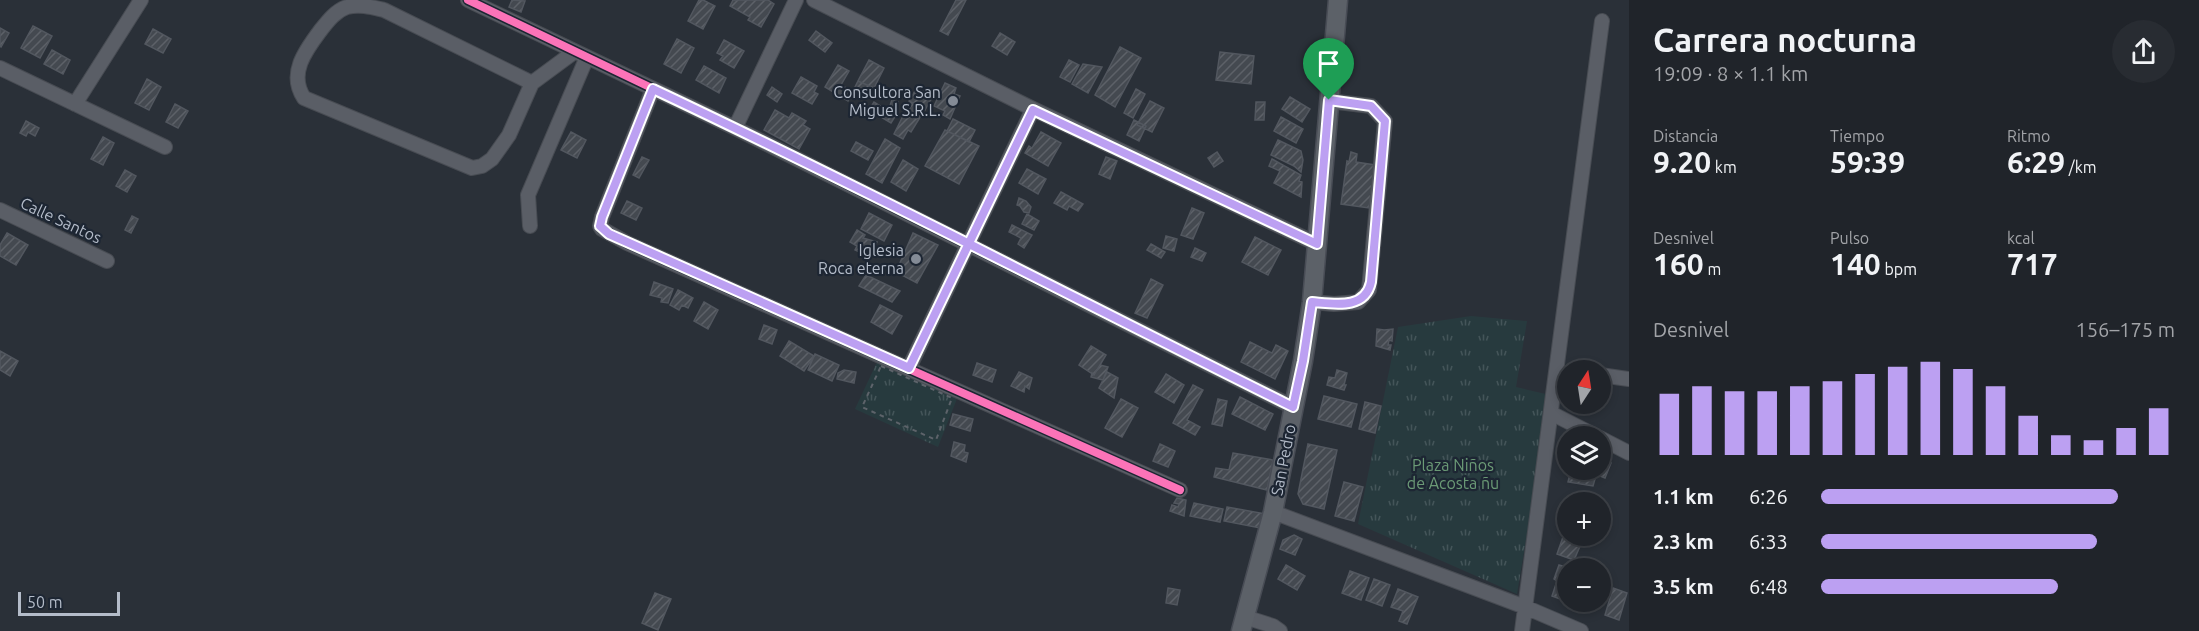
<!DOCTYPE html>
<html lang="es">
<head>
<meta charset="utf-8">
<style>
	:root { --surface:#20242a; --page:#282c32; --text:#f1f3f6; --muted:#a2a4a8; --line:#3d4147; --accent:#bca0f2 }
	body { margin:0; font-family:Ubuntu,sans-serif; background:var(--page); color:var(--text); height:100vh; display:flex; flex-direction:column; font-size:22px; white-space:nowrap }
	* { box-sizing:border-box; margin:0 }
	p { font-size:20px; color:var(--muted) }
	.icon { flex:none; width:33px; height:33px; fill:none; stroke:currentColor; stroke-width:2; stroke-linecap:round; stroke-linejoin:round }
	.map { position:relative; flex:1; overflow:hidden }
	.panel { display:flex; flex-direction:column; background:var(--surface); width:570px }
	.panel>* { flex:none }
	.needle { width:39px; rotate:12deg }
	.tools { position:absolute; left:1557px; top:360px; display:grid; gap:12px }
	.tools a { display:grid; place-items:center; width:54px; height:54px; border-radius:50%; background:var(--surface); box-shadow:0 3px 9px #0003,0 0 0 2px var(--line); font-size:30px }
	.scale { position:absolute; left:18px; bottom:15px; width:102px; box-sizing:border-box; padding-left:6px; border:3px solid #b4bcc9; border-top:0; font-size:16px; line-height:21px; white-space:nowrap; color:#b4bcc9; -webkit-text-stroke:4px #1d2633; paint-order:stroke }
	.pin { position:absolute; display:grid; place-items:center; width:51px; height:51px; color:#fff; margin:-62px -26px; border-radius:50% 50% 50% 0; rotate:-45deg; box-shadow:0 0 6px #0007 }
	.pin .icon { rotate:45deg }
	.round { display:grid; place-items:center; flex:none; width:63px; height:63px; border-radius:32px; background:var(--page) }
	.head { display:flex; align-items:center; justify-content:space-between; height:102px; padding:0 24px }
	h1 { font-size:33px; font-weight:700; line-height:45px }
	.metrics { display:grid; grid-template-columns:repeat(3,1fr); gap:9px; height:102px; padding:6px 24px }
	.metrics div { display:grid; align-content:center }
	.metrics b { font-size:30px; font-weight:700 }
	.metrics small { font-size:16px; font-weight:400 }
	.metrics p { font-size:16px }
	.chart { height:168px; padding:12px 24px }
	.chart p { display:flex; justify-content:space-between }
	.chart svg { width:100%; height:108px; margin-top:6px; stroke:var(--accent); stroke-width:6 }
	ul { padding:0 24px; list-style:none; font-size:20px }
	li { display:grid; grid-template-columns:96px 72px 1fr; align-items:center; height:45px }
	li i { height:15px; border-radius:8px; background:var(--accent) }
	main { display:flex; flex:1; min-height:0 }
	.map>svg:first-child { display:block }
	.park { fill:url(#park-tufts) }
	.building { fill:url(#building-hatch); stroke:#52575f; stroke-width:1.5 }
	.lines { fill:none; stroke-linecap:round; stroke-linejoin:round }
	.minor-casing { stroke:#484c53; stroke-width:16 }
	.major-casing { stroke:#484c55; stroke-width:21 }
	.path { stroke:#5d636a; stroke-width:2; stroke-dasharray:4.5 4.5; stroke-linecap:butt }
	.minor { stroke:#5a5e66; stroke-width:14 }
	.major { stroke:#5c6168; stroke-width:18 }
	.cycleway-casing { stroke:#1d2633; stroke-width:11 }
	.cycleway { stroke:#fb73b8; stroke-width:8 }
	.route-casing { stroke:#fff; stroke-width:12 }
	.route { stroke:#bca0f2; stroke-width:8 }
	.poi-dot { fill:#848b96; stroke:#1d2633; stroke-width:2 }
	.labels { text-anchor:middle; dominant-baseline:central; stroke-width:4.5; stroke-linejoin:round; paint-order:stroke }
	.poi-label { font-size:16px; fill:#b4bcc9; stroke:#1d2633; text-anchor:end }
	.street-label { font-size:16px; fill:#b4bcc9; stroke:#1d2633 }
	.park-label { font-size:16px; fill:#6b9a76; stroke:#1d2633 }
</style>
</head>
<body>
<main>
<div class="map">
<svg width="1629" height="631" viewBox="0 0 1629 631">
	<defs>
		<pattern id="park-tufts" width="24" height="20" patternUnits="userSpaceOnUse" patternTransform="scale(1.5)"><rect width="24" height="20" fill="#273a3e"/><path d="M3 7l-1-3M5 7V3M7 7l1-3M15 17l-1-3M17 17v-4M19 17l1-3" fill="none" stroke="#445559"/></pattern>
		<pattern id="building-hatch" width="6" height="6" patternUnits="userSpaceOnUse" patternTransform="scale(1.5)"><rect width="6" height="6" fill="#444950"/><path d="M-1 1l2-2M0 6l6-6M5 7l2-2" fill="none" stroke="#5d6168"/></pattern>
	</defs>
	<rect width="100%" height="100%" fill="#2a3038"/>
	<path class="park" d="M1471,316L1527,321L1516,387L1550,395L1517,594L1358,524L1398,327Z
		M878,360L958,396L938,447L855,409Z"/>
	<path class="building" d="M512,0L525,1L521,12L509,7Z
		M699,0H703L715,6L703,29L688,21Z
		M733,0H768L774,4L761,27L748,20L750,17L730,6Z
		M956,0H966L948,35L940,31Z
		M33,26L52,36L40,58L21,48Z
		M0,28L9,33L1,47L0,46Z
		M153,29L171,39L163,53L145,44Z
		M816,31L832,43L825,52L809,40Z
		M1000,33L1015,42L1007,55L992,46Z
		M677,39L694,48L681,73L664,64Z
		M724,40L744,51L734,68L720,60L723,56L717,53Z
		M1120,47L1141,58L1115,107L1095,95Z
		M52,50L70,60L63,74L44,64Z
		M1220,52L1254,56L1251,84L1216,80Z
		M869,60L884,68L874,88L858,81Z
		M1069,60L1079,65L1070,82L1060,77Z
		M1083,64L1102,67L1088,93L1072,84Z
		M838,65L849,71L841,85L853,92L848,101L825,87Z
		M704,66L726,78L719,93L696,80Z
		M801,77L817,86L814,92L818,94L812,104L792,93Z
		M147,79L161,87L149,110L135,103Z
		M858,81L874,88L869,95L855,87Z
		M945,83L956,88L954,94L960,96L950,119L943,115L945,111L934,106Z
		M918,86L934,94L925,110L909,101Z
		M772,87L782,94L777,102L767,95Z
		M1136,89L1145,94L1133,118L1124,113Z
		M1290,97L1310,109L1302,122L1282,109Z
		M892,100L898,102L894,114L896,115L891,123L869,110L874,102L888,111Z
		M1150,101L1164,108L1152,132L1137,125Z
		M910,102L923,110L919,119L905,112Z
		M1256,102H1265L1264,120H1255Z
		M175,104L188,111L178,128L166,122Z
		M775,110L789,118L792,113L806,121L803,125L810,129L799,149L764,130Z
		M905,112L919,119L911,132L908,130L903,139L894,134Z
		M1281,117L1303,129L1296,143L1274,131Z
		M953,119L975,130L969,142L947,131Z
		M1134,120L1146,126L1139,141L1127,135Z
		M26,121L39,128L35,136L28,132L26,136L20,133Z
		M945,130L979,146L959,184L925,166Z
		M571,132L586,140L577,158L561,150Z
		M1041,132L1061,143L1048,166L1025,153L1029,146L1032,148Z
		M103,137L114,143L103,165L91,159Z
		M885,139L900,148L882,183L866,174Z
		M1278,140L1301,151L1303,160L1301,172L1294,166L1271,155Z
		M856,142L873,151L868,160L851,151Z
		M1217,152L1223,161L1214,167L1208,158Z
		M1351,152L1357,154L1356,162L1375,165L1369,208L1341,204L1347,161L1349,162Z
		M642,157L649,160L639,178L633,175Z
		M1106,157L1117,161L1110,179L1099,174Z
		M1272,159L1301,175L1299,181L1302,182L1301,197L1274,183L1280,171L1269,166Z
		M903,160L918,169L906,191L891,182Z
		M1027,169L1046,179L1038,194L1019,183Z
		M125,170L136,176L127,192L116,186Z
		M1061,192L1083,204L1078,211L1069,206L1067,210L1054,203Z
		M1019,198L1026,201L1031,207L1029,213L1024,212L1020,206L1017,205Z
		M627,201L642,208L636,220L621,213Z
		M1192,208L1204,213L1193,239L1181,235Z
		M869,213L892,225L884,241L861,229Z
		M1027,214L1039,221L1034,230L1022,224Z
		M132,216L138,219L131,233L125,230Z
		M1012,225L1032,235L1024,248L1018,244L1021,238L1009,232Z
		M857,230L865,235L863,238L877,242L870,257L855,250L857,246L850,242Z
		M7,233L28,245L16,265L0,256V245Z
		M913,233L938,245L917,283L896,272Z
		M1166,236L1177,239L1174,251L1163,248Z
		M1255,237L1281,250L1268,275L1242,262Z
		M1151,244L1165,252L1161,258L1147,250Z
		M1195,248L1206,253L1202,261L1191,257Z
		M866,275L900,291L892,302L859,286Z
		M1151,279L1163,285L1147,318L1135,313Z
		M654,282L673,289L668,303L661,302L662,298L650,295Z
		M678,290L693,298L688,308L682,305L679,310L670,305Z
		M704,302L718,310L708,329L694,321Z
		M880,305L902,316L892,334L871,322Z
		M764,325L777,330L772,344L759,339Z
		M1377,329L1384,330L1393,329L1392,341L1389,340L1388,345H1391L1390,350L1376,346Z
		M789,341L814,356L804,371L780,356Z
		M1250,342L1272,353L1276,345L1288,351L1275,379L1241,362Z
		M1091,346L1106,355L1094,375L1079,365Z
		M0,351L18,361L10,376L0,370Z
		M815,354L839,365L832,381L808,370Z
		M977,363L996,370L992,382L973,375Z
		M1100,365L1108,367L1103,380L1091,377L1092,373L1094,375Z
		M844,370L856,372L854,383L837,379L838,373Z
		M1337,370L1347,373L1344,385H1346L1344,390L1327,385L1329,377L1335,378Z
		M1019,372L1032,378L1029,389L1025,386L1024,392L1011,386Z
		M1107,372L1118,378L1114,398L1099,388Z
		M1166,374L1184,385L1174,403L1155,392Z
		M1193,385L1203,390L1187,420L1200,427L1195,435L1173,423Z
		M1324,396L1357,404L1351,427L1318,419Z
		M1240,397L1273,414L1265,430L1232,414Z
		M1121,399L1138,408L1122,437L1105,428Z
		M1218,399L1227,401L1222,426L1212,424Z
		M1365,402L1381,406L1375,433L1359,429Z
		M953,414L973,419L970,431L950,425Z
		M954,442L965,445L964,452L968,453L966,462L951,456Z
		M1160,444L1175,451L1168,467L1153,461Z
		M1308,444L1337,450L1324,509L1303,504L1298,494Z
		M1233,453L1273,460L1267,490L1214,477L1216,468L1229,470Z
		M1600,459L1611,463L1605,478L1590,472V470H1600Z
		M1571,470H1579L1578,475L1595,479L1593,486L1568,482Z
		M1344,482L1363,487L1354,521L1335,516Z
		M1177,498L1186,500L1184,516L1170,511L1172,505L1178,507L1179,504L1174,503Z
		M1194,503L1223,509L1220,522L1190,516Z
		M1227,507L1266,514L1260,528L1224,521Z
		M1565,511L1568,512V531L1559,527Z
		M1294,535L1302,539L1295,555L1280,549L1283,540Z
		M1563,537L1581,544L1574,560L1557,554Z
		M1286,565L1305,576L1297,590L1278,579Z
		M1559,565L1569,568L1567,574L1568,602H1572L1571,603L1552,596L1557,581L1554,579Z
		M1350,571L1369,578L1361,600L1342,593Z
		M1374,579L1390,585L1382,606L1366,600Z
		M1168,588L1180,590L1177,605L1166,603Z
		M1613,588L1627,593L1619,620L1605,615Z
		M1398,589L1418,597L1407,624L1399,621L1403,611L1391,607Z
		M655,593L671,599L658,630L642,623Z"/>
	<g class="lines">
		<g class="minor-casing">
			<path id="minor" d="M468,0L735,128L1293,407
				M814,0L1033,109L1317,244
				M0,68L165,147
				M532,83L384,10C371,7 360,4 347,7C335,11 327,22 320,31C305,51 288,74 304,98L472,168L482,166L492,159L509,135L532,83L574,52
				M653,89L602,217L600,226L602,229L627,243L1180,490
				M75,104L141,0
				M735,128L796,0
				M0,210L107,261
				M530,226L528,195L587,57
				M1312,302L1334,304L1358,302L1369,290L1385,121L1371,106L1329,101
				M909,368L1033,109
				M1600,375L1629,379
				M1551,413L1596,436
				M1600,438L1629,453
				M1273,512L1525,607L1581,631
				M1245,617L1273,626L1280,631
				M1522,631L1602,21"/>
		</g>
		<g class="major-casing">
			<path id="major" d="M1241,631L1273,512L1303,361L1312,302L1338,0"/>
		</g>
		<path class="path" d="M881,366L952,398L936,440L862,407Z"/>
		<use href="#minor" class="minor"/>
		<use href="#major" class="major"/>
		<g class="cycleway-casing">
			<path id="cycleway" d="M468,0L735,128L1293,407
				M653,89L602,217L600,226L602,229L627,243L1180,490"/>
		</g>
		<use href="#cycleway" class="cycleway"/>
	</g>
	<g class="lines">
		<g class="route-casing">
			<path id="route" d="M1329,100L1317,244L1033,110C991,196 950,282 909,368L609,234L600,226L602,217L653,89C869,191 1080,301 1293,407L1303,361L1312,302C1335,304 1365,310 1371,282L1385,121L1371,106L1329,100"/>
		</g>
		<use href="#route" class="route"/>
	</g>
	<g class="poi-dot">
		<circle cx="953" cy="101" r="6"/>
		<circle cx="916" cy="259" r="6"/>
	</g>
	<g class="labels">
		<g class="poi-label">
			<text x="941" y="92">Consultora San<tspan x="941" dy="18">Miguel S.R.L.</tspan></text>
			<text x="904" y="250">Iglesia<tspan x="904" dy="18">Roca eterna</tspan></text>
		</g>
		<g class="street-label">
			<text transform="translate(61 220) rotate(25)">Calle Santos</text>
			<text transform="translate(1283 460) rotate(-79)">San Pedro</text>
		</g>
		<g class="park-label">
			<text x="1453" y="465">Plaza Niños<tspan x="1453" dy="18">de Acosta ñu</tspan></text>
		</g>
	</g>
</svg>
<div class="tools">
<a><svg class="needle" viewBox="-14 -14 28 28"><path d="M0-13l5 13h-10z" fill="#e53935"/><path d="M0 13l5-13h-10z" fill="#a2a4a8"/></svg></a>
<a><svg class="icon" aria-label="layers" viewBox="0 0 24 24"><path d="M12 4l9 5-9 5-9-5zM3 14l9 5 9-5"/></svg></a>
<a>+</a>
<a>−</a>
</div>
<div class="scale">50 m</div>
<div class="pin" style="left:1329px;top:100px;background:#1e9e55"><svg class="icon" aria-label="arrive" viewBox="0 0 24 24"><path d="M6 21V4h12l-3 4 3 4H6"/></svg></div>
</div>
<section class="panel">
<div class="head"><div><h1>Carrera nocturna</h1><p>19:09 · 8 × 1.1 km</p></div><a class="round"><svg class="icon" aria-label="share" viewBox="0 0 24 24"><path d="M12 15V3M7 8l5-5 5 5M5 13v7h14v-7"/></svg></a></div>
<div class="metrics">
<div><p>Distancia</p><b>9.20<small> km</small></b></div>
<div><p>Tiempo</p><b>59:39</b></div>
<div><p>Ritmo</p><b>6:29<small> /km</small></b></div>
</div>
<div class="metrics">
<div><p>Desnivel</p><b>160<small> m</small></b></div>
<div><p>Pulso</p><b>140<small> bpm</small></b></div>
<div><p>kcal</p><b>717</b></div>
</div>
<div class="chart"><p><span>Desnivel</span>156–175 m</p>
<svg viewBox="0 0 160 44" preserveAspectRatio="none"><path d="M5 44V19M15 44V16M25 44V18M35 44V18M45 44V16M55 44V14M65 44V11M75 44V8M85 44V6M95 44V9M105 44V16M115 44V28M125 44V36M135 44V38M145 44V33M155 44V25"/></svg>
</div>
<ul>
<li><b>1.1 km</b>6:26<i style="width:84%"></i></li>
<li><b>2.3 km</b>6:33<i style="width:78%"></i></li>
<li><b>3.5 km</b>6:48<i style="width:67%"></i></li>
</ul>
</section>
</main>
</body>
</html>
